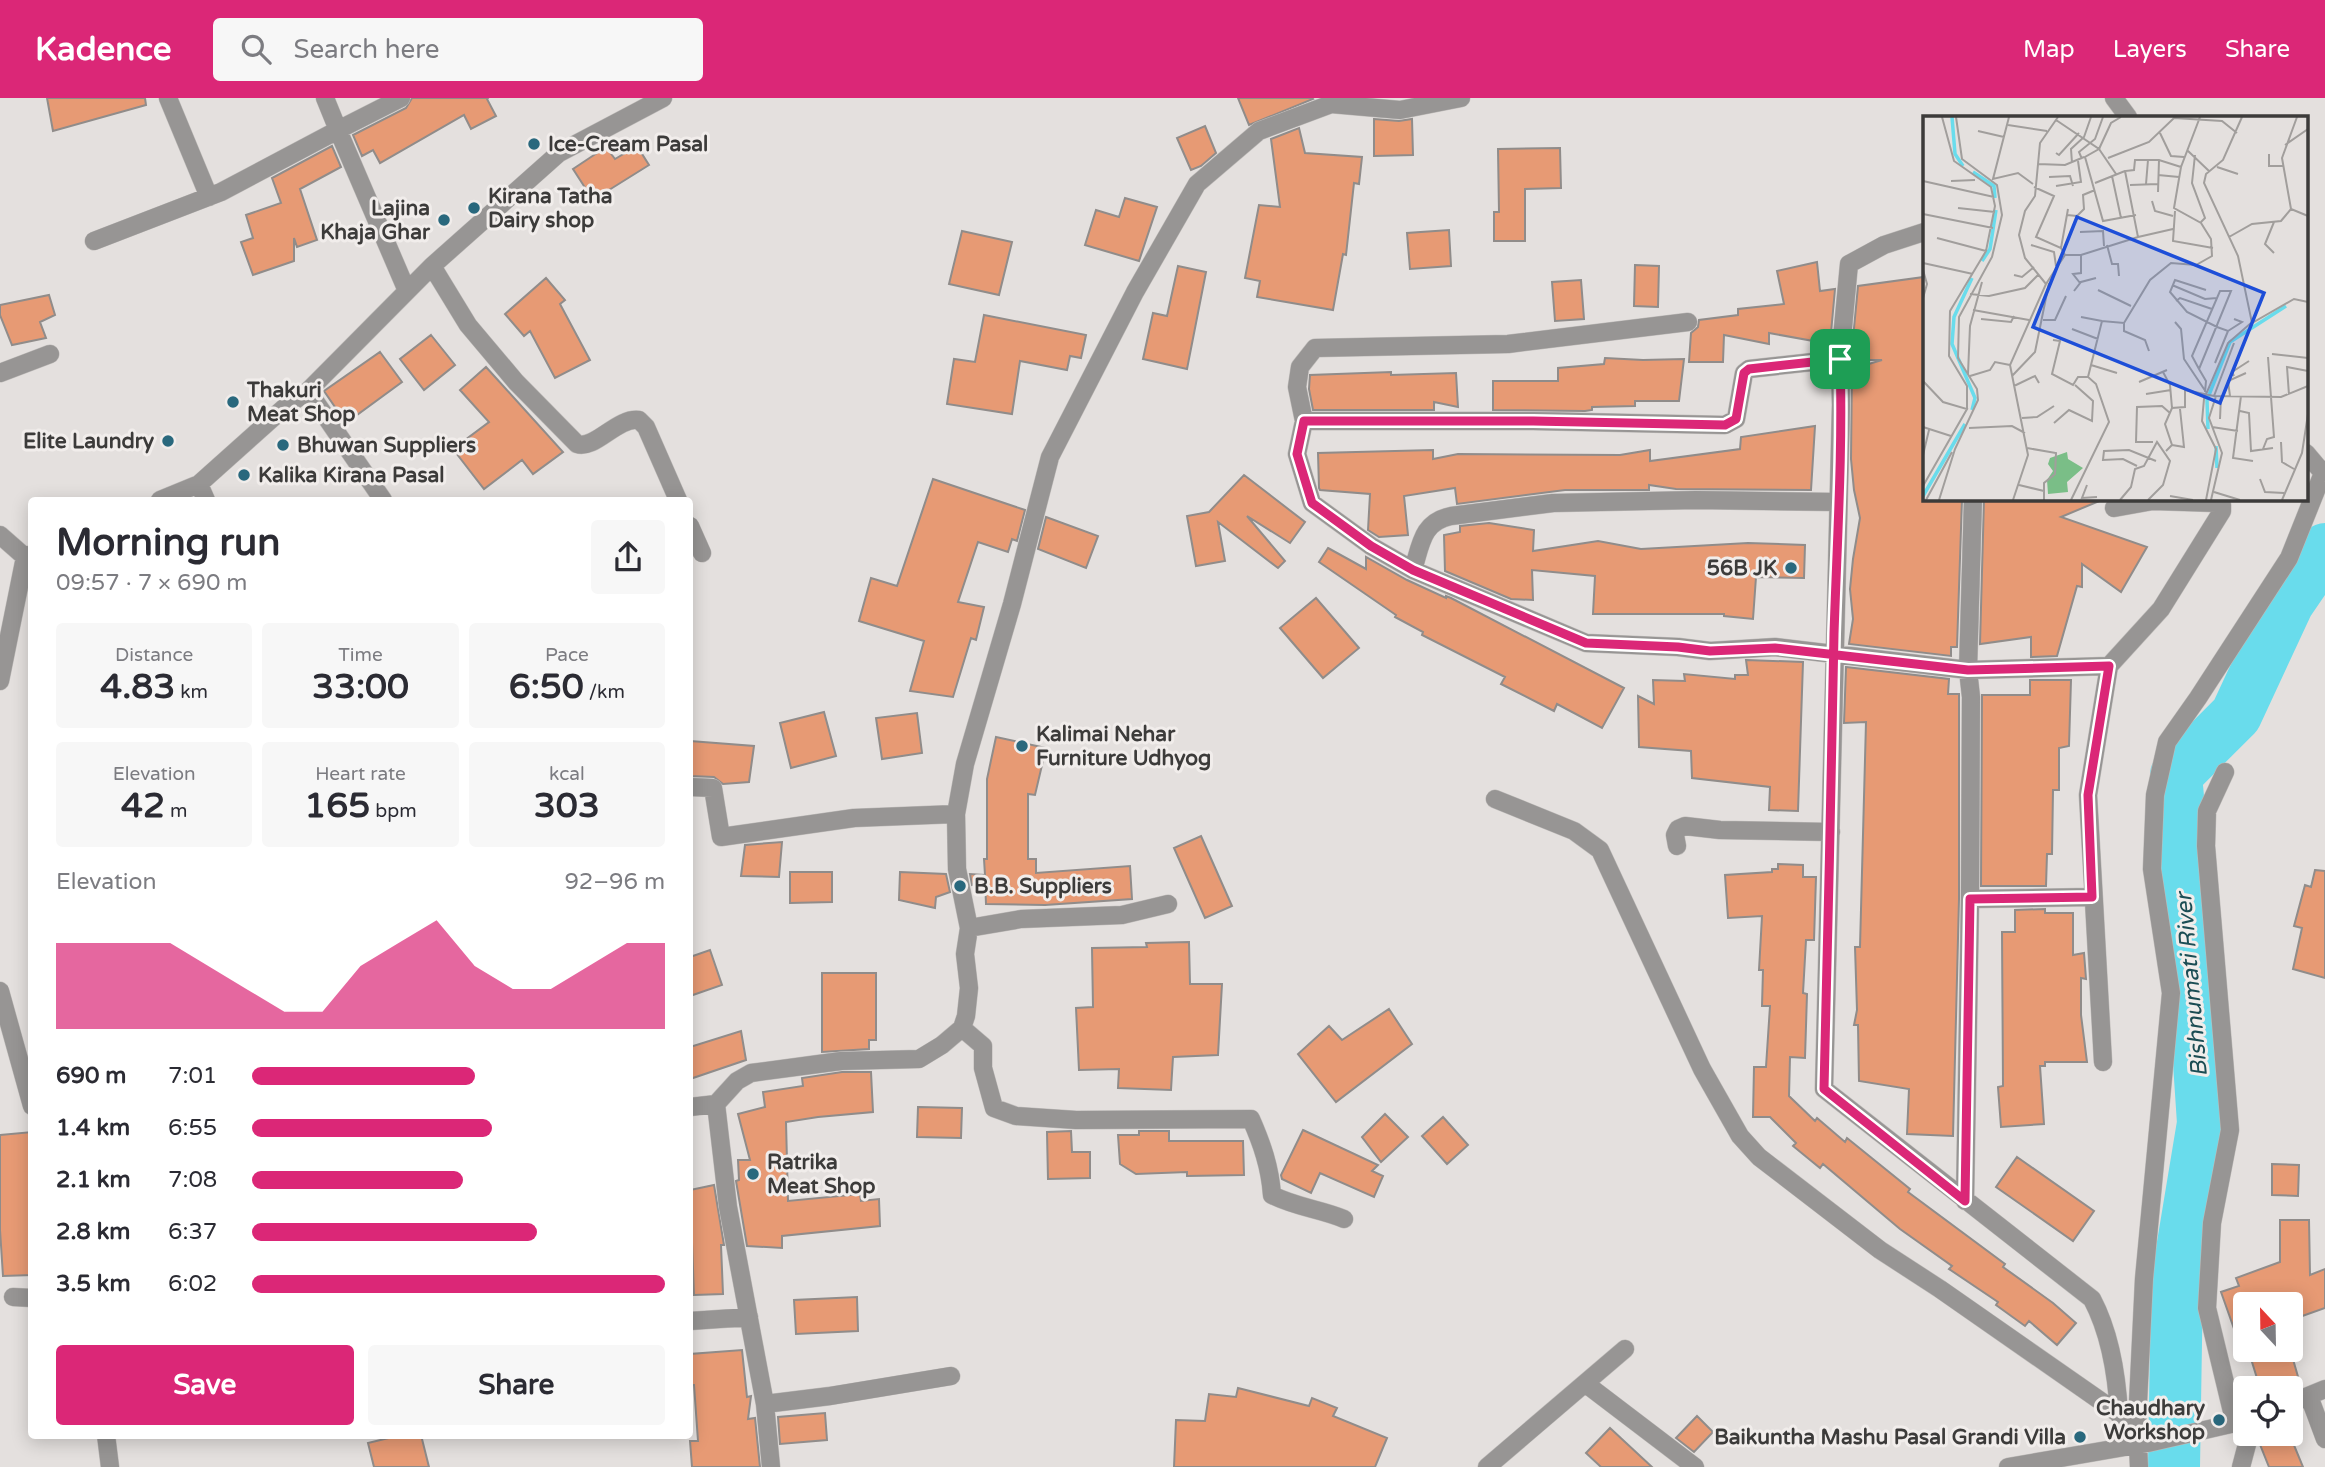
<!DOCTYPE html>
<html lang="en">
<head>
<meta charset="utf-8">
<style>
	:root { --surface:#fff; --page:#f7f7f7; --text:#2b2b33; --muted:#7c7c81; --accent:#db2777 }
	body { margin:0; font-family:"Varela Round",sans-serif; background:var(--page); color:var(--text); height:100vh; display:flex; flex-direction:column; font-size:26px; white-space:nowrap }
	* { box-sizing:border-box; margin:0 }
	p { font-size:23px; color:var(--muted) }
	.icon { flex:none; width:38px; height:38px; fill:none; stroke:currentColor; stroke-width:2; stroke-linecap:round; stroke-linejoin:round }
	.map { position:relative; flex:1; overflow:hidden }
	.sheet { position:absolute; left:28px; top:399px; width:665px; height:942px; display:flex; flex-direction:column; background:var(--surface); border-radius:7px; box-shadow:0 4px 18px #0003 }
	.sheet>* { flex:none }
	.needle { width:46px; rotate:338deg }
	.fabs { position:absolute; left:2233px; top:1194px; display:grid; gap:14px }
	.fabs a { display:grid; place-items:center; width:70px; height:70px; border-radius:7px; background:var(--surface); box-shadow:0 4px 18px #0003; font-size:35px }
	.pin { position:absolute; display:grid; place-items:center; width:60px; height:60px; color:#fff; margin:-30px; border-radius:14px; box-shadow:0 4px 10px #0006 }
	.round { display:grid; place-items:center; flex:none; width:74px; height:74px; border-radius:7px; background:var(--page) }
	.summary { display:flex; align-items:center; justify-content:space-between; height:119px; padding:0 28px }
	h1 { font-size:38px; font-weight:800; line-height:52px }
	.stats { display:grid; grid-template-columns:repeat(3,1fr); gap:10px; height:119px; padding:7px 28px }
	.stats div { display:grid; align-content:center; border-radius:7px; background:var(--page); text-align:center }
	.stats b { font-size:35px; font-weight:800 }
	.stats small { font-size:19px; font-weight:400 }
	.stats p { font-size:19px }
	.chart { height:196px; padding:14px 28px }
	.chart p { display:flex; justify-content:space-between }
	.chart svg { width:100%; height:126px; margin-top:7px; fill:var(--accent); opacity:.7 }
	.primary-button { display:flex; gap:14px; margin-top:auto; padding:14px 28px }
	.primary-button a { flex:1; height:80px; border-radius:7px; background:var(--accent); color:#fff; font-size:28px; font-weight:800; line-height:80px; text-align:center }
	.primary-button a+a { background:var(--page); color:var(--text) }
	ul { padding:0 28px; list-style:none; font-size:23px }
	li { display:grid; grid-template-columns:112px 84px 1fr; align-items:center; height:52px }
	li i { height:18px; border-radius:9px; background:var(--accent) }
	header { display:flex; align-items:center; gap:42px; box-sizing:border-box; height:98px; padding:0 35px; background:var(--accent); color:#fff }
	header strong { font-size:33px }
	nav { display:flex; gap:38px; margin-inline-start:auto; font-size:24px }
	.search { width:490px; height:63px; background:var(--page); display:flex; align-items:center; gap:18px; box-sizing:border-box; padding:0 24px; border-radius:7px; color:var(--muted); font-size:26px }
	.map>svg:first-child { display:block }
	.lines { fill:none; stroke-linecap:round; stroke-linejoin:round }
	.river { stroke:#69dcec; stroke-width:52 }
	.building { fill:#e79a74; stroke:#908c8a; stroke-width:2 }
	.minor-casing { stroke:#bfbcba; stroke-width:19 }
	.minor { stroke:#979594; stroke-width:18 }
	.route-casing { stroke:#fff; stroke-width:14 }
	.route { stroke:#db2777; stroke-width:9 }
	.poi-dot { fill:#29687d; stroke:#f1edeb; stroke-width:2.5 }
	.labels { text-anchor:middle; dominant-baseline:central; stroke-width:6; stroke-linejoin:round; paint-order:stroke }
	.poi-label { font-size:21px; font-weight:bold; fill:#3c3b3a; stroke:#f1edeb; text-anchor:start }
	.water-label { font-size:23px; font-style:italic; fill:#1b4d54; stroke:#f1edeb }
	.inset-river { fill:none; stroke:#69dcec; stroke-width:3.5 }
	.inset-road { fill:none; stroke:#a19e9c; stroke-width:2 }
	.view { fill:#1d4ed8; fill-opacity:0.15; stroke:#1d4ed8; stroke-width:3.5 }
	.inset-edge { fill:none; stroke:#3c3b3a; stroke-width:3.5 }
</style>
</head>
<body>
<header>
<strong>Kadence</strong>
<div class="search"><svg class="icon" aria-label="search" viewBox="0 0 24 24"><circle cx="10" cy="10" r="6"/><path d="M15 15l6 6"/></svg>Search here</div>
<nav><a>Map</a><a>Layers</a><a>Share</a></nav>
</header>
<div class="map">
<svg width="2325" height="1369" viewBox="0 0 2325 1369">
	<rect width="100%" height="100%" fill="#e4e0de"/>
	<g class="lines">
		<path class="river" d="M2174,1369L2177,1182L2203,1025L2191,844L2176,677L2236,617L2288,505L2325,451"/>
	</g>
	<path class="building" d="M47,0H145L146,7L53,33Z
		M412,0H488L487,1L496,18L471,31L464,17L380,65L373,52L362,58L353,37L406,10Z
		M1238,0H1312L1313,1L1249,27Z
		M1374,21L1399,23L1412,21L1413,57L1374,58Z
		M1205,28L1216,55L1201,68L1191,72L1177,40Z
		M1299,30L1305,55L1362,59L1359,86L1354,85L1346,157L1343,156L1333,212L1257,199L1260,183L1245,180L1259,107L1280,109L1271,41Z
		M332,48L341,69L300,91L317,142L297,149L294,140V163L253,177L241,144L253,140L246,117L281,105L272,80Z
		M637,48L649,67L593,102L573,71L606,49L615,61Z
		M1560,50L1561,90L1525,91V143H1494V114H1499L1498,51Z
		M1125,100L1157,109L1139,163L1085,147L1096,112L1119,119Z
		M1449,132L1451,168L1410,171L1407,135Z
		M962,133L1012,144L999,197L949,186Z
		M1817,164L1820,193L1835,191L1830,246L1769,235V246L1724,237L1723,264H1689L1691,235L1698,229L1699,222L1738,217V211L1784,206L1777,173Z
		M1635,167L1659,168L1658,209L1634,208Z
		M1178,168L1206,174L1187,271L1143,261L1153,215L1167,218Z
		M1924,179V401H1962L1957,549H1951V558L1849,546L1853,521L1850,491L1853,461L1860,420L1854,392L1851,361L1852,271L1882,262H1851L1858,188Z
		M546,180L565,202L560,206L590,262L555,280L530,233L524,238L505,216Z
		M1581,182L1584,221L1555,223L1552,184Z
		M49,197L55,217L40,224L46,240L12,247L0,217V207Z
		M984,217L1086,237L1081,260L1070,258L1067,272L1020,263L1012,316L947,306L954,261L975,264Z
		M431,237L455,267L424,292L400,261Z
		M380,254L402,284L346,325L324,293Z
		M1605,260L1643,262L1684,261L1679,303H1635V308L1592,309V312L1585,313L1493,312V283H1558V270L1604,266Z
		M486,269L563,354L533,376L522,362L484,391L453,351L489,324L460,292Z
		M1391,274V277L1456,275L1458,309L1434,304V312H1313L1309,291L1310,277Z
		M1815,328L1811,392L1676,391L1649,387V392H1565L1457,406L1455,390L1404,398L1408,437L1379,439L1368,432L1370,396L1320,392L1319,390L1318,355L1433,352V361L1458,356L1620,357L1650,352V363L1740,351L1741,339Z
		M1244,377L1305,424L1290,445L1247,418L1285,463L1278,470L1218,424L1225,463L1196,468L1187,418L1209,414Z
		M933,381L1025,412L1017,443L1012,441L1008,454L978,444L958,504L984,509L976,542L971,540L953,599L910,593L924,543L859,523L871,480L897,488Z
		M1984,401H2104L2061,419L2147,449L2121,494L2082,466V489L2077,488L2057,558L2031,559V539L1980,546Z
		M1046,419L1098,438L1086,470L1038,451Z
		M1489,425L1534,432L1533,453L1598,443L1641,451L1748,445L1805,447L1804,480L1756,479L1753,521L1724,518V516H1593L1595,478L1532,472L1533,502L1511,501L1445,473L1444,437L1460,434V428Z
		M1328,450L1366,471V459L1407,482L1446,500V498L1451,500L1624,590L1602,630L1557,606L1554,613L1501,586L1505,579L1422,537L1423,534L1395,519L1396,517L1319,464Z
		M1316,500L1359,550L1323,580L1280,530Z
		M1746,562L1803,564L1798,713L1769,712L1770,689L1692,680L1691,653L1639,649L1638,598L1654,606L1653,582L1685,583L1684,576L1735,581V577H1748Z
		M1846,569L1949,581L1948,596H1959V801L1953,1038L1907,1036L1909,991L1859,983L1858,927H1854L1857,912L1855,849H1860L1866,624L1844,625Z
		M2030,582H2071L2069,648L2059,650V692H2053L2052,756H2047L2046,788H1981L1982,597H2030Z
		M824,614L836,658L791,670L780,625Z
		M917,615L922,655L882,661L876,620Z
		M996,639L1046,650L1035,697L1028,696V761H1036V775L1130,768L1132,801L1045,807L986,806L985,782L972,787L970,776L985,777L984,761H987V681Z
		M690,643L754,648L749,684L723,686L714,679L690,678Z
		M1201,738L1232,808L1205,820L1174,750Z
		M782,744L779,779L741,778L745,747Z
		M1778,766L1803,767V779H1816L1814,842H1806L1803,895L1807,896L1805,960L1790,959L1789,998L1815,1023L1817,1020L1845,1044L1847,1040L1910,1091L1908,1094L2005,1166L2003,1169L2053,1205L2076,1225L2057,1247L2029,1223L2025,1228L1996,1207L1998,1204L1949,1171L1952,1168L1900,1131L1823,1066L1820,1070L1793,1048L1796,1045L1770,1019H1753L1754,969H1766L1770,908H1762L1763,872H1759L1762,818L1728,820L1725,777L1772,774V771H1778Z
		M2315,772L2325,773V880L2293,871L2302,830L2294,828L2305,787L2311,789Z
		M790,774H832V804L790,805Z
		M900,774L946,776L950,794L936,799L935,810L899,802Z
		M2045,811V815H2073V857L2084,855L2086,881L2081,880V917L2087,964H2045V968H2040L2044,1026L2001,1029L1998,989L2003,988L2002,834H2015V812Z
		M1189,844L1190,886H1222L1218,957L1173,959L1171,992L1118,990L1119,971L1079,972L1076,910L1093,909L1092,850L1147,849L1146,845Z
		M710,852L722,887L690,898V859Z
		M822,875H876V942H869V951L822,954Z
		M1389,911L1412,946L1336,1004L1298,956L1329,928L1342,942Z
		M741,933L746,962L690,981V949Z
		M842,974H871L873,1014L818,1019L786,1024L788,1103L860,1096L861,1103L879,1101L880,1128L782,1138V1150L747,1148L736,1083L739,1082L738,1062H750L738,1016L765,1009L763,994L803,988L802,980Z
		M918,1009L962,1010L961,1040L917,1039Z
		M1385,1016L1408,1039L1381,1064L1362,1039Z
		M1443,1019L1468,1047L1447,1066L1422,1038Z
		M1303,1032L1378,1067L1372,1073L1383,1078L1374,1099L1320,1075L1311,1095L1282,1081L1281,1077Z
		M1071,1033L1072,1054H1090V1080L1048,1081L1047,1034Z
		M1139,1033H1169V1043H1243L1244,1077L1187,1078V1074L1136,1076L1120,1066L1118,1037H1139Z
		M32,1034V1177L3,1178L0,1132V1037Z
		M2017,1059L2094,1113L2073,1143L1996,1089Z
		M2272,1066L2299,1067L2298,1098L2272,1097Z
		M714,1087L724,1147H721L723,1196L694,1197L690,1092Z
		M2280,1122H2309L2310,1177L2325,1171V1210L2291,1222V1206H2245V1240L2238,1242L2221,1194L2239,1188L2236,1180L2280,1164Z
		M857,1199L858,1233L796,1236L794,1202Z
		M2248,1251H2290L2301,1289L2260,1290Z
		M742,1252L747,1299L751,1298L748,1321L755,1320L760,1369H692L690,1343H698L694,1287H690V1256Z
		M1238,1290L1309,1308L1312,1300L1337,1310L1333,1318L1387,1340L1375,1369H1174L1176,1322L1205,1323L1209,1296L1236,1299Z
		M825,1315L827,1342L780,1346L778,1319Z
		M1697,1318L1713,1334L1694,1354L1676,1340Z
		M1610,1330L1652,1369H1601L1586,1355Z
		M2278,1335H2289L2303,1369H2269L2259,1344Z
		M401,1337H421L429,1369H374L368,1345Z"/>
	<g class="lines">
		<g class="minor-casing">
			<path id="minor" d="M168,0L209,99
				M325,0L338,32L401,0
				M2114,0L2128,19
				M1924,134L1884,147L1849,166L1840,261L1841,307L1824,991L2092,1201C2110,1235 2117,1278 2119,1317
				M94,143L221,94L338,32L407,193
				M432,168L468,227L516,284L577,346C595,352 617,319 639,322L646,329L678,402
				M1688,224L1508,246L1315,250L1300,269L1297,289L1304,323L1297,356L1312,405L1371,448L1413,472L1586,545L1678,549L1710,553L1775,549L1968,572L2109,568L2161,511L2222,413V407L2216,405L2153,403L2114,410
				M0,275L50,256
				M308,293L383,402
				M1304,323H1533L1725,327L1736,321L1744,275L1749,271L1840,261
				M2306,355L2323,375L2325,372
				M199,386L206,402
				M160,402L199,386L285,309L308,293L432,168L559,55L663,0
				M690,428L702,455
				M0,437L25,459
				M1413,472C1421,446 1422,424 1451,418L1553,405L1696,402L1838,404
				M0,583L25,459L32,456
				M2225,674L2207,713L2206,748L2230,1032L2212,1125L2207,1210L2235,1326
				M690,689L713,690L721,739L854,720L956,716
				M1495,701L1574,733L1600,752L1702,971L1740,1038L1759,1059L1880,1152L1940,1191L2125,1320
				M1677,748L1675,737L1678,731L1685,728L1720,732L1831,734
				M1970,801L2092,799
				M969,830L1021,821L1122,817L1168,806
				M0,893L32,1008
				M962,930L983,948V970L994,1010L1016,1018L1076,1022L1251,1021C1262,1046 1270,1069 1272,1097C1295,1109 1320,1111 1344,1121
				M2103,964L2088,697L2109,568
				M690,1009L716,1006
				M1965,1103L1970,801L1971,599L1968,572L1973,401
				M13,1199L32,1200
				M690,1223L749,1219
				M1586,1286L1695,1369
				M2309,1298L2325,1341
				M2291,1305L2325,1291
				M765,1306L830,1298L951,1278
				M106,1337L110,1369
				M771,1369L765,1306L728,1109L716,1006L737,983L751,975L841,963L919,961L942,947L962,930L966,918L969,890L965,856L969,830L957,771L956,716L965,666L1012,506L1050,359L1135,194L1197,86L1259,33L1331,6L1400,12L1461,0
				M1487,1369L1625,1251
				M2008,1369L2148,1345L2244,1323
				M2139,1369L2137,1325L2144,1181L2171,895L2152,771L2155,697L2167,644L2198,600L2289,460L2323,375
				M2241,1369L2250,1335"/>
		</g>
		<use href="#minor" class="minor"/>
	</g>
	<g class="lines">
		<g class="route-casing">
			<path id="route" d="M1840,261C1843,352 1837,444 1834,536C1831,688 1828,839 1824,991L1965,1103L1970,801L2092,799L2088,697L2109,568L1968,572L1775,550L1710,553L1678,549L1586,545L1413,472L1371,448L1312,405L1297,356L1304,323H1533L1725,327L1736,321L1744,275L1749,271L1840,261"/>
		</g>
		<use href="#route" class="route"/>
	</g>
	<g class="poi-dot">
		<circle cx="534" cy="46" r="7"/>
		<circle cx="474" cy="110" r="7"/>
		<circle cx="444" cy="122" r="7"/>
		<circle cx="233" cy="304" r="7"/>
		<circle cx="168" cy="343" r="7"/>
		<circle cx="283" cy="347" r="7"/>
		<circle cx="244" cy="377" r="7"/>
		<circle cx="1791" cy="470" r="7"/>
		<circle cx="1022" cy="648" r="7"/>
		<circle cx="960" cy="788" r="7"/>
		<circle cx="753" cy="1076" r="7"/>
		<circle cx="2219" cy="1322" r="7"/>
		<circle cx="2080" cy="1339" r="7"/>
	</g>
	<g class="labels">
		<g class="poi-label">
			<text x="548" y="46">Ice-Cream Pasal</text>
			<text x="488" y="98">Kirana Tatha<tspan x="488" dy="24">Dairy shop</tspan></text>
			<text x="430" y="110" text-anchor="end">Lajina<tspan x="430" dy="24">Khaja Ghar</tspan></text>
			<text x="247" y="292">Thakuri<tspan x="247" dy="24">Meat Shop</tspan></text>
			<text x="154" y="343" text-anchor="end">Elite Laundry</text>
			<text x="297" y="347">Bhuwan Suppliers</text>
			<text x="258" y="377">Kalika Kirana Pasal</text>
			<text x="1777" y="470" text-anchor="end">56B JK</text>
			<text x="1036" y="636">Kalimai Nehar<tspan x="1036" dy="24">Furniture Udhyog</tspan></text>
			<text x="974" y="788">B.B. Suppliers</text>
			<text x="767" y="1064">Ratrika<tspan x="767" dy="24">Meat Shop</tspan></text>
			<text x="2205" y="1310" text-anchor="end">Chaudhary<tspan x="2205" dy="24">Workshop</tspan></text>
			<text x="2066" y="1339" text-anchor="end">Baikuntha Mashu Pasal Grandi Villa</text>
		</g>
		<g class="water-label">
			<text transform="translate(2192 887) rotate(-95)">Bishnumati River</text>
		</g>
	</g>
	<g transform="translate(1923 18)">
		<rect width="385" height="385" fill="#e4e0de"/>
		<path d="M144,336L145,343L160,352L144,366L145,376L125,378L124,364L130,355L125,348L127,342Z" fill="#7abe87"/>
		<path class="inset-river" d="M29,1L32,38L40,50M50,56L71,70L72,82M59,145L67,133L73,94M49,294L52,282L29,228L31,201L49,162M285,313L284,284L307,226L363,190M293,330L294,352M0,380L42,308"/>
		<path class="inset-road" d="M19,1L31,45L68,71L72,90L63,135L27,195L26,240L44,270V293M86,1L70,63L95,57L110,68M319,1L300,44L283,58L281,67L315,140L329,207L371,183L385,186M374,1L359,42L368,93L385,100M133,4L176,33L162,41L180,105L213,99M85,9L124,15M55,15L81,21M237,17L248,40L261,41M362,29L385,13M264,34L286,55M133,37L136,39L156,17M346,38V50H360M272,39L269,67L282,102L278,106M185,42L226,26L251,2L299,5L314,17M159,43L156,36L172,23L180,1M149,47L148,33L161,21L168,1M115,48L142,49L161,41M294,51L315,58M193,58L176,33L188,7L198,1M235,59L256,61M189,60L198,102M126,61L147,60L150,70M0,65L71,81M28,65L52,64M172,67L202,55M223,68L225,44M207,69L235,68M133,70L158,66L155,45M111,71L131,80L113,121L138,132L142,139M235,76L236,44M229,85L232,95L250,100M35,92L72,96M252,95L250,125L290,132M0,98L70,112M144,99L154,100L161,93L160,79L172,74M157,116L180,115L181,130M215,121L250,113M306,121L329,108L358,105L368,93M14,122L63,135M108,129L131,136L133,150M184,129L189,148H195L196,160M138,132L145,93M351,137L342,128L351,106M0,147L50,158M0,154L4,168L0,182M91,159L99,161L111,151M157,167L150,158L158,157V139M123,168L102,142L96,119L102,95L112,80L117,27L135,1M249,169L282,183L294,182M175,174L208,190M283,174L252,164L247,176L264,196L294,211L305,215L319,206L311,203M151,175L158,166L173,162M47,178L66,180L102,172L116,158M253,185L257,182L289,193M50,194L106,204M158,201L179,205M58,203L88,206L91,200M120,204H132L143,180M252,206L258,213L261,243L283,276M201,207V215L222,224L226,235M149,213L175,223M130,224L137,225L129,258L150,269L155,261H165M349,238L385,242M292,247L305,215M168,249L194,257M276,253L308,175H297L269,240L276,253L283,265L282,276M240,256L247,269L249,292M45,258L47,210L59,166M47,260L67,254L72,246L87,249M89,260L112,236L126,167M311,260L309,256L326,245M0,265L20,286L44,293L0,370M216,266L244,254M91,270L112,260L116,267M223,278L248,274M366,279L364,251L385,255M291,280L311,227M307,280L305,265L323,257M318,280L310,342L330,345M317,295L326,297L328,335L350,332M99,302L114,301L131,290M297,303L298,280M131,307L146,294L169,305L170,285L152,269M0,311L28,320M289,311L315,315M46,312L89,310L102,317M230,326H213L214,291L239,290L247,297M358,326L359,346L371,353M249,329L261,331L257,293M104,332L133,337L132,358L121,367V384M340,333L344,323L351,321L345,241M243,335L249,329L242,308L249,292L262,291V274L291,280L358,281L385,270M0,339L6,314M214,350L200,343L180,344L181,335L206,334L233,345M337,363L342,376L361,377M96,369L121,375M164,369L159,382L174,381M291,376L317,384M247,380L270,384M3,384L29,336M16,384L32,333L55,284L54,273L35,242L36,201L69,141L79,99L74,69L39,43L33,1M90,384L105,339L87,249L123,168L142,139H158L215,121L202,55L211,54L212,44H236L258,51M148,384L186,306L173,268L165,261L179,205L201,207L227,164L248,147L273,149L289,140L288,123L278,107L251,92L258,51L277,1M197,384L208,371L212,353L221,350L234,326L247,345L240,369L225,384M283,384L293,333L279,305L281,283L305,227L328,207M288,384L299,337L286,302L293,280M359,384L379,337L385,298"/>
		<path class="view" d="M154,101L341,177L297,287L110,211Z"/>
		<rect width="385" height="385" class="inset-edge"/>
	</g>
</svg>
<div class="fabs">
<a><svg class="needle" viewBox="-14 -14 28 28"><path d="M0-13l5 13h-10z" fill="#e53935"/><path d="M0 13l5-13h-10z" fill="#7c7c81"/></svg></a>
<a><svg class="icon" aria-label="locate" viewBox="0 0 24 24"><circle cx="12" cy="12" r="6"/><path d="M12 2v4M12 18v4M2 12h4M18 12h4"/></svg></a>
</div>
<div class="pin" style="left:1840px;top:261px;background:#1e9e55"><svg class="icon" aria-label="arrive" viewBox="0 0 24 24"><path d="M6 21V4h12l-3 4 3 4H6"/></svg></div>
<section class="sheet">
<div class="summary"><div><h1>Morning run</h1><p>09:57 · 7 × 690 m</p></div><a class="round"><svg class="icon" aria-label="share" viewBox="0 0 24 24"><path d="M12 15V3M7 8l5-5 5 5M5 13v7h14v-7"/></svg></a></div>
<div class="stats">
<div><p>Distance</p><b>4.83<small> km</small></b></div>
<div><p>Time</p><b>33:00</b></div>
<div><p>Pace</p><b>6:50<small> /km</small></b></div>
</div>
<div class="stats">
<div><p>Elevation</p><b>42<small> m</small></b></div>
<div><p>Heart rate</p><b>165<small> bpm</small></b></div>
<div><p>kcal</p><b>303</b></div>
</div>
<div class="chart"><p><span>Elevation</span>92–96 m</p>
<svg viewBox="0 0 160 44" preserveAspectRatio="none"><path d="M0 44V14L10 14L20 14L30 14L40 22L50 30L60 38L70 38L80 22L90 14L100 6L110 22L120 30L130 30L140 22L150 14L160 14V44z"/></svg>
</div>
<ul>
<li><b>690 m</b>7:01<i style="width:54%"></i></li>
<li><b>1.4 km</b>6:55<i style="width:58%"></i></li>
<li><b>2.1 km</b>7:08<i style="width:51%"></i></li>
<li><b>2.8 km</b>6:37<i style="width:69%"></i></li>
<li><b>3.5 km</b>6:02<i style="width:100%"></i></li>
</ul>
<div class="primary-button"><a>Save</a><a>Share</a></div>
</section>
</div>
</body>
</html>
